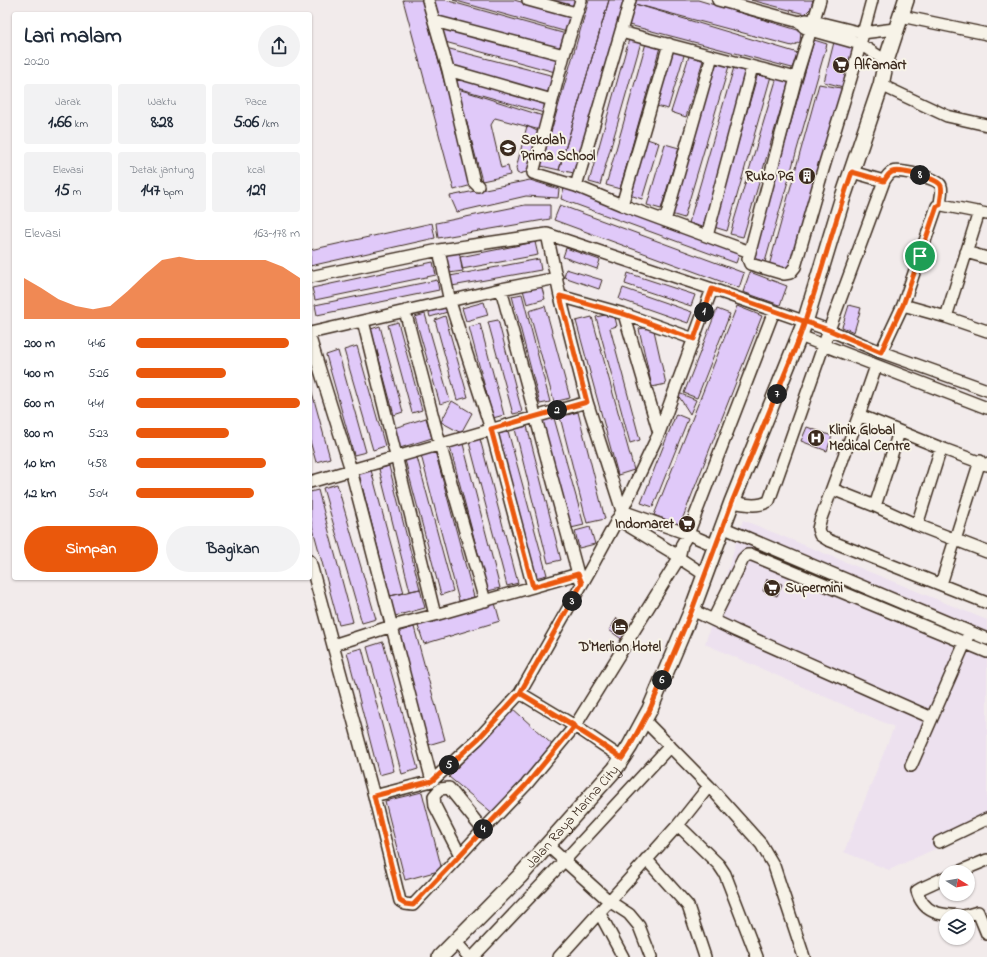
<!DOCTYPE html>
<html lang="id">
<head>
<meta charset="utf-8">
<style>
	:root { --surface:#fff; --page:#f2f2f3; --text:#1f2937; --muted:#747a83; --accent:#ea580c }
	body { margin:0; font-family:"Indie Flower",sans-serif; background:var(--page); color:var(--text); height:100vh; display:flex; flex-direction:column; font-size:15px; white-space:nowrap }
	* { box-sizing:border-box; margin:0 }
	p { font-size:13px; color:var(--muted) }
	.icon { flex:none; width:22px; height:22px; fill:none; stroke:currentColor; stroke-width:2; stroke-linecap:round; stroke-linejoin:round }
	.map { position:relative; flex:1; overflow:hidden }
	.details { position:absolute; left:12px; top:12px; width:300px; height:568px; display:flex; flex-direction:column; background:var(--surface); border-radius:4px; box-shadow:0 1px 3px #0004 }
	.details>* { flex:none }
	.needle { width:26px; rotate:101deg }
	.fabs { position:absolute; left:939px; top:865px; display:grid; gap:8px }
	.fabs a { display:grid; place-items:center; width:36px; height:36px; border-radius:50%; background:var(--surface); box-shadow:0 1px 3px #0004; font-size:20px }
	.pin { position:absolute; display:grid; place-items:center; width:34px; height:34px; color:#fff; margin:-17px; border:2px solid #fff; border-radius:50%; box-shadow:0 1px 4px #0007 }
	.km { position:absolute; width:20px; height:20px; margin:-10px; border-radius:50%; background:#222; color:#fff; font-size:11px; line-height:20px; text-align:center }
	.round { display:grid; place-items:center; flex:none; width:42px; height:42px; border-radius:21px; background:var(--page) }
	.summary { display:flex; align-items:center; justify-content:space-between; height:68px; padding:0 12px }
	h1 { font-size:22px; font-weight:700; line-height:30px }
	.stats { display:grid; grid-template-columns:repeat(3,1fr); gap:6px; height:68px; padding:4px 12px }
	.stats div { display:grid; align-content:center; border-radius:4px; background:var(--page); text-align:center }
	.stats b { font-size:17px; font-weight:700 }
	.stats small { font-size:11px; font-weight:400 }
	.stats p { font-size:11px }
	.chart { height:112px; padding:8px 12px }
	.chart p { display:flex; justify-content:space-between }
	.chart svg { width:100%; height:72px; margin-top:4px; fill:var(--accent); opacity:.7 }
	.primary-button { display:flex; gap:8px; margin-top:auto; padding:8px 12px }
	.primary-button a { flex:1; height:46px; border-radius:24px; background:var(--accent); color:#fff; font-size:16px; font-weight:700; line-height:46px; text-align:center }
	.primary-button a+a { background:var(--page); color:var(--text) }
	ul { padding:0 12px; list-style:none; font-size:13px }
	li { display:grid; grid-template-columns:64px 48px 1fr; align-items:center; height:30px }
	li i { height:10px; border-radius:5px; background:var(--accent) }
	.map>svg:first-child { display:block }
	.built { fill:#ede1ef }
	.building { fill:#e0c9f9; stroke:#3b2a1e }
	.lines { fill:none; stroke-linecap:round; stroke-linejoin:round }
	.minor-casing { stroke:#3b2a1e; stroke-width:14 }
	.secondary-casing { stroke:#3b2a1e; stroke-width:18 }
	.minor { stroke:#f7f3e8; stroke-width:11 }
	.secondary { stroke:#f7f3e8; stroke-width:15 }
	.route-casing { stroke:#fff; stroke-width:8 }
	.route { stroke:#ea580c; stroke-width:5 }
	.labels { text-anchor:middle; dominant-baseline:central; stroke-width:4; stroke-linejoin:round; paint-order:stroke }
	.poi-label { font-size:14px; font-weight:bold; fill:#3b2a1e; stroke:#f7f3e8; text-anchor:start }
	.street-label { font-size:14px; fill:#3b2a1e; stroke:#f7f3e8 }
</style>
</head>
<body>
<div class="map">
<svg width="987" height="957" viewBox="0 0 987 957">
	<rect width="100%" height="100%" fill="#f2ebeb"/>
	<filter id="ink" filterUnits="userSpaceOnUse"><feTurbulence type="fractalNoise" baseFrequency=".025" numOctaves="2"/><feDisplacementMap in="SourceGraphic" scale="8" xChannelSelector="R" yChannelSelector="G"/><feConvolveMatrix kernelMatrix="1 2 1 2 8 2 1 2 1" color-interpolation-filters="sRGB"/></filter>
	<g filter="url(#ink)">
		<path class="built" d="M743,520L987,620V825L889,870L844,852L894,727L705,644Z"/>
		<path class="building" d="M403,0H422L472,185L454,190Z
			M432,0H445L566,34L562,51L438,18Z
			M453,0H514L572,16L567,32Z
			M546,0H576L573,7Z
			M589,0H609L559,170L541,166Z
			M609,0H628L579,174L559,170Z
			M636,0H698L801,31L800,42L792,46L635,4Z
			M751,0H813L811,8L805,14Z
			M635,4L798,53L792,68L629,25Z
			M439,26L560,59L555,72L445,42Z
			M629,39L641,42L600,185L589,182Z
			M814,40L827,44L765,262L753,258Z
			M834,42L857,48L847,88L824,82Z
			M646,43L660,47L620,189L606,185Z
			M446,48L554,76L549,94L450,66Z
			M673,49L685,52L668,109L656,106Z
			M690,53L704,57L686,117L671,112Z
			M716,62L729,66L684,218L671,214Z
			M734,67L748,71L703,227L689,223Z
			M758,73L771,76L727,231L714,227Z
			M454,76L547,103L544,113L457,88Z
			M777,77L789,81L743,237L730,234Z
			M819,84L846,89L790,273L769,266Z
			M458,89L543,116L540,130L495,118L491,125L501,168L508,166L510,175L482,181Z
			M527,126L541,133L530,171L519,174L517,173L516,168Z
			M647,139L659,143L642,199L630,195Z
			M665,144L679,148L661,209L647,205Z
			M530,180L559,189L558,198L526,196L457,212L450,196Z
			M564,188L740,252L736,263L561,199Z
			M525,205H550V219L438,238L436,223Z
			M560,205L744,273L739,288L554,220Z
			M432,223L435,238L310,266V250Z
			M535,242L538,255L462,269L460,257Z
			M566,248L600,260L597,269L563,257Z
			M459,251L463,271L449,273L445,253Z
			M539,259L541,270L452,286L450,276Z
			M433,262L436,275L315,300L312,288Z
			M566,269L602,280L599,289L564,277Z
			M750,272L787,286L780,305L743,292Z
			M628,273L695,295L691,306L625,284Z
			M437,280L439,290L317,315L315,305Z
			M541,285L545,299L527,304L523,290Z
			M623,288L692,312L688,323L619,299Z
			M522,294L550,402L540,404L512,296Z
			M484,302L488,315L466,321L462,308Z
			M449,303L451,311L430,317L428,309Z
			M849,305L861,308L854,332L842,327Z
			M545,306L570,398L554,402L529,311Z
			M737,306L762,316L680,525L654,515Z
			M717,309L730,314L697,398L684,393Z
			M614,313L617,326L610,328L640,440L630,443L596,317Z
			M425,314L450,401L440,404L415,317Z
			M445,316L468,397L457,400L435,320Z
			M592,317L634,470L618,475L576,321Z
			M498,320L522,412L513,414L488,322Z
			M398,322L422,410L412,413L388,325Z
			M480,324L504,415L493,418L469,327Z
			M380,326L403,412L394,415L371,329Z
			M653,326L666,384L652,387L639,329Z
			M357,346L385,446L373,450L344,350Z
			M338,351L366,452L354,455L326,355Z
			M310,385L330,458L316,462L310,441Z
			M676,392L696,400L690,414Z
			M452,401L472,413L461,433L441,422Z
			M578,412L605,519L587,523L560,417Z
			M676,414L688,419L653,507L641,503Z
			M426,418L432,438L400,448L394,428Z
			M554,418L584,525L571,528L542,421Z
			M527,426L561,560L548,563L515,429Z
			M807,427L832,436L827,451L801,441Z
			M508,431L547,575L535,578L496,435Z
			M480,439L518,583L507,586L469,442Z
			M463,444L500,588L488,591L450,447Z
			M435,451L474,597L459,601L421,455Z
			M417,457L453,591L441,595L405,460Z
			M389,466L420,589L410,591L379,469Z
			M371,470L404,593L390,596L359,474Z
			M337,484L376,619L362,623L323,488Z
			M318,490L353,622L339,625L310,518V492Z
			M590,527L595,544L579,548L575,531Z
			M767,579L782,584L777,596L763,591Z
			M420,589L425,608L395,616L390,596Z
			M495,603L500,621L424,644L418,626Z
			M617,618L631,630L624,641L609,630Z
			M414,627L445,740L428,745L397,632Z
			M383,642L418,769L402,774L367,647Z
			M362,648L394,771L379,775L347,652Z
			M511,707L556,748L495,815L449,777Z
			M422,792L442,870L405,880L385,801Z"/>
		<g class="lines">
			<g class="minor-casing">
				<path id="minor" d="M428,0L448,70L474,182L478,186
					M528,0L576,13
					M581,0L564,55L533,173L576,186L622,205L750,252
					M718,0L800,22
					M820,0L796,78L748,259L750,264L784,274L790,273L795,267L822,173L851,78L872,0
					M901,16L987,34
					M434,21L564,55
					M621,32L796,78
					M886,61L860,44L810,30L804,27L800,22L806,20L813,21L862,33L895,29
					M448,70L552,100
					M881,85L947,116L987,125
					M852,172L884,181
					M576,186L630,0
					M622,205L669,44
					M665,221L712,56
					M547,234L712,289L829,330L881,352L987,390
					M707,236L752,67
					M439,250L450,302L491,429L533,587
					M966,252L987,258
					M310,277L439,250L547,234L560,296L587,402L622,511L688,534L716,546
					M501,289L578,574L582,583
					M560,296L624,314L694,339
					M903,305L946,317L987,331
					M405,311L440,444L485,601
					M624,314L659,433
					M946,317L979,212
					M363,321L435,615
					M310,333L501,289L557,278
					M800,336L987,408
					M310,338L351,470L432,781
					M881,352L903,305L937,206L942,205L987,214
					M876,366L859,415L820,521L818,529L820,535L828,540L987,603
					M859,415L941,448L987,465
					M310,482L587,402
					M832,489L875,506L917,525L987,552
					M732,502C744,504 757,508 769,501L829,330L884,181C886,178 888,174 892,172C899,169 939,178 941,186C943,191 940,199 940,205
					M875,506L899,432
					M617,519L675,554L679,558L705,575
					M917,525L941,448
					M722,527L987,639
					M310,561L374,796L400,901L405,904L413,905L449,867L483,830L526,785L575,726L679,558L682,544L688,534L774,311
					M941,584L980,461
					M692,610L736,631L932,718
					M713,620L743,559L747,555H752L987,652
					M333,645L392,626L435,615L578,574
					M520,693L575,726L622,758
					M644,720L709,786L761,844L774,866L804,957
					M911,766L968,636
					M374,796L432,781L478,739L520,693L590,570L622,511L659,433L712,289
					M678,825L719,865L725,874L757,957
					M939,842L987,819
					M547,845L609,901L629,914L639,926L651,957
					M460,855L435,806L434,796L440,789L449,788L483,830
					M646,859L688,906L705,957
					M958,872L987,860
					M946,877L922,888L917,891C924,915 942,915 963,916
					M599,912L623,957
					M964,916L978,912L987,934
					M455,941L469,957
					M473,957L564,861L670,746
					M559,957L678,825L709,786"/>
			</g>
			<g class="secondary-casing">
				<g id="secondary">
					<path id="s1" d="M440,957L520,876L615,769L630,746L650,709L692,610L732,502L805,322L842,200L881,85L886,61L906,0"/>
				</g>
			</g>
			<use href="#minor" class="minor"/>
			<use href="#secondary" class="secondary"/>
		</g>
	</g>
	<g class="lines" filter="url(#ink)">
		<g class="route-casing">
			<path id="route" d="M920,256L903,305L881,352L829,330L712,289L694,339L624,314L560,296L587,402L491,429L533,587L578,574L582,583L520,693L575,726L526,785L483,830L449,867L413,905L405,904L400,901L374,796L432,781L478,739L520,693C554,714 588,735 622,758L630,746L650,709L692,610L732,502L797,344C818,287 832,229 852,172L884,181C886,178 888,174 892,172C899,169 939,178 941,186C943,191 940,199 940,205L937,206L920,256"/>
		</g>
		<use href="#route" class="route"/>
	</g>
	<defs>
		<g id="supermarket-disc" transform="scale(0.9)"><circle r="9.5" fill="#3b2a1e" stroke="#f7f3e8"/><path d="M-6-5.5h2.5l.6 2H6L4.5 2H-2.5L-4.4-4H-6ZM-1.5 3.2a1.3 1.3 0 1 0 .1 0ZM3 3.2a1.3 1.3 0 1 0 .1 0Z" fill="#fff"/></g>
		<g id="school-disc" transform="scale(0.9)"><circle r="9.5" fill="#3b2a1e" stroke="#f7f3e8"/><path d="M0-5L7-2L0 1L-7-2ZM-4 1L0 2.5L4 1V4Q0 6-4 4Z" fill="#fff"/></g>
		<g id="building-disc" transform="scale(0.9)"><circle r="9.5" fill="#3b2a1e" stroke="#f7f3e8"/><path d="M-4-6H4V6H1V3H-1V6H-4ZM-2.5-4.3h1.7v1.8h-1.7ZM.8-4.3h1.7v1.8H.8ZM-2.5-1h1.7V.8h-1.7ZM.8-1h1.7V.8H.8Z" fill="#fff"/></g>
		<g id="hospital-disc" transform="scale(0.9)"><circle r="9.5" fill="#3b2a1e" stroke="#f7f3e8"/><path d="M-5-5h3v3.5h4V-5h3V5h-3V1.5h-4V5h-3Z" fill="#fff"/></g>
		<g id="hotel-disc" transform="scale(0.9)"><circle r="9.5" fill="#3b2a1e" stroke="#f7f3e8"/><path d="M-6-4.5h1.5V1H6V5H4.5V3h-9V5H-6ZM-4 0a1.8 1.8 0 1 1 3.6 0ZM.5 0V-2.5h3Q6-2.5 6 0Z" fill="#fff"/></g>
	</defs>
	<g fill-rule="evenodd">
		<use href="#supermarket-disc" x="841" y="65"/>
		<use href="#school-disc" x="508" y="148"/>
		<use href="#building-disc" x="807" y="176"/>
		<use href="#hospital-disc" x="816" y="438"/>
		<use href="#supermarket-disc" x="687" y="524"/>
		<use href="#supermarket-disc" x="772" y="588"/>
		<use href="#hotel-disc" x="620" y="627"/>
	</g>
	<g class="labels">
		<g class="poi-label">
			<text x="854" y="65">Alfamart</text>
			<text x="521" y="140">Sekolah<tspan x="521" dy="16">Prima School</tspan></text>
			<text x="794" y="176" text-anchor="end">Ruko PG</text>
			<text x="829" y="430">Klinik Global<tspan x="829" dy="16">Medical Centre</tspan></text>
			<text x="674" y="524" text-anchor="end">Indomaret</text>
			<text x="785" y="588">Supermini</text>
			<text x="620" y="647" text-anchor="middle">D'Merlion Hotel</text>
		</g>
		<g class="street-label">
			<text stroke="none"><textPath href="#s1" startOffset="193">Jalan Raya Marina City</textPath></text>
		</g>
	</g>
</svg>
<div class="fabs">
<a><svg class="needle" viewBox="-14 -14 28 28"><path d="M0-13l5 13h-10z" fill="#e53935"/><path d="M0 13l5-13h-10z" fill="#747a83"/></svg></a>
<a><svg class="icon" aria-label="layers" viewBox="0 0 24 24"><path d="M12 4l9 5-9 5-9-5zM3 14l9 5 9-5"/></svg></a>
</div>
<div class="pin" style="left:920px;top:256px;background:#1e9e55"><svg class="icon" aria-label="arrive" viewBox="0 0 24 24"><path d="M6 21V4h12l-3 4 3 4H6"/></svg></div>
<b class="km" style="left:704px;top:312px">1</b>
<b class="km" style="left:557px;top:410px">2</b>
<b class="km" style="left:572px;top:601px">3</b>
<b class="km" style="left:483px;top:829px">4</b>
<b class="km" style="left:449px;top:765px">5</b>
<b class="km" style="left:662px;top:680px">6</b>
<b class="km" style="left:777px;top:394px">7</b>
<b class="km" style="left:920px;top:175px">8</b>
<section class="details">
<div class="summary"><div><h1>Lari malam</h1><p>20:20</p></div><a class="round"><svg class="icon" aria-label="share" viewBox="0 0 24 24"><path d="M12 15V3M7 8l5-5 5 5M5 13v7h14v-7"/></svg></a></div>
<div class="stats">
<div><p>Jarak</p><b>1.66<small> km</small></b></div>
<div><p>Waktu</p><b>8:28</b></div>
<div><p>Pace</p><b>5:06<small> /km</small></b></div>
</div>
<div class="stats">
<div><p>Elevasi</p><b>15<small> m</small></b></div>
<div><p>Detak jantung</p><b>147<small> bpm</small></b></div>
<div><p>kcal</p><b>129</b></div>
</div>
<div class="chart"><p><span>Elevasi</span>163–178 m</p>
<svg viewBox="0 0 160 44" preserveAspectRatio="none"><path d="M0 44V19L10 25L20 32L30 36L40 38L50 36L60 27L70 17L80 8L90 6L100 8L110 8L120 8L130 8L140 8L150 12L160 19V44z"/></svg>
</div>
<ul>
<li><b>200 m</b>4:46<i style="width:93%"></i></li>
<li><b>400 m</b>5:26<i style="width:55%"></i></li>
<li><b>600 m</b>4:41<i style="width:100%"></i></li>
<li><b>800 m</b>5:23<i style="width:57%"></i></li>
<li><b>1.0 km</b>4:58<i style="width:79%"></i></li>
<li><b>1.2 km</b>5:04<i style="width:72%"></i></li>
</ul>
<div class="primary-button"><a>Simpan</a><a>Bagikan</a></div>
</section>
</div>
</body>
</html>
